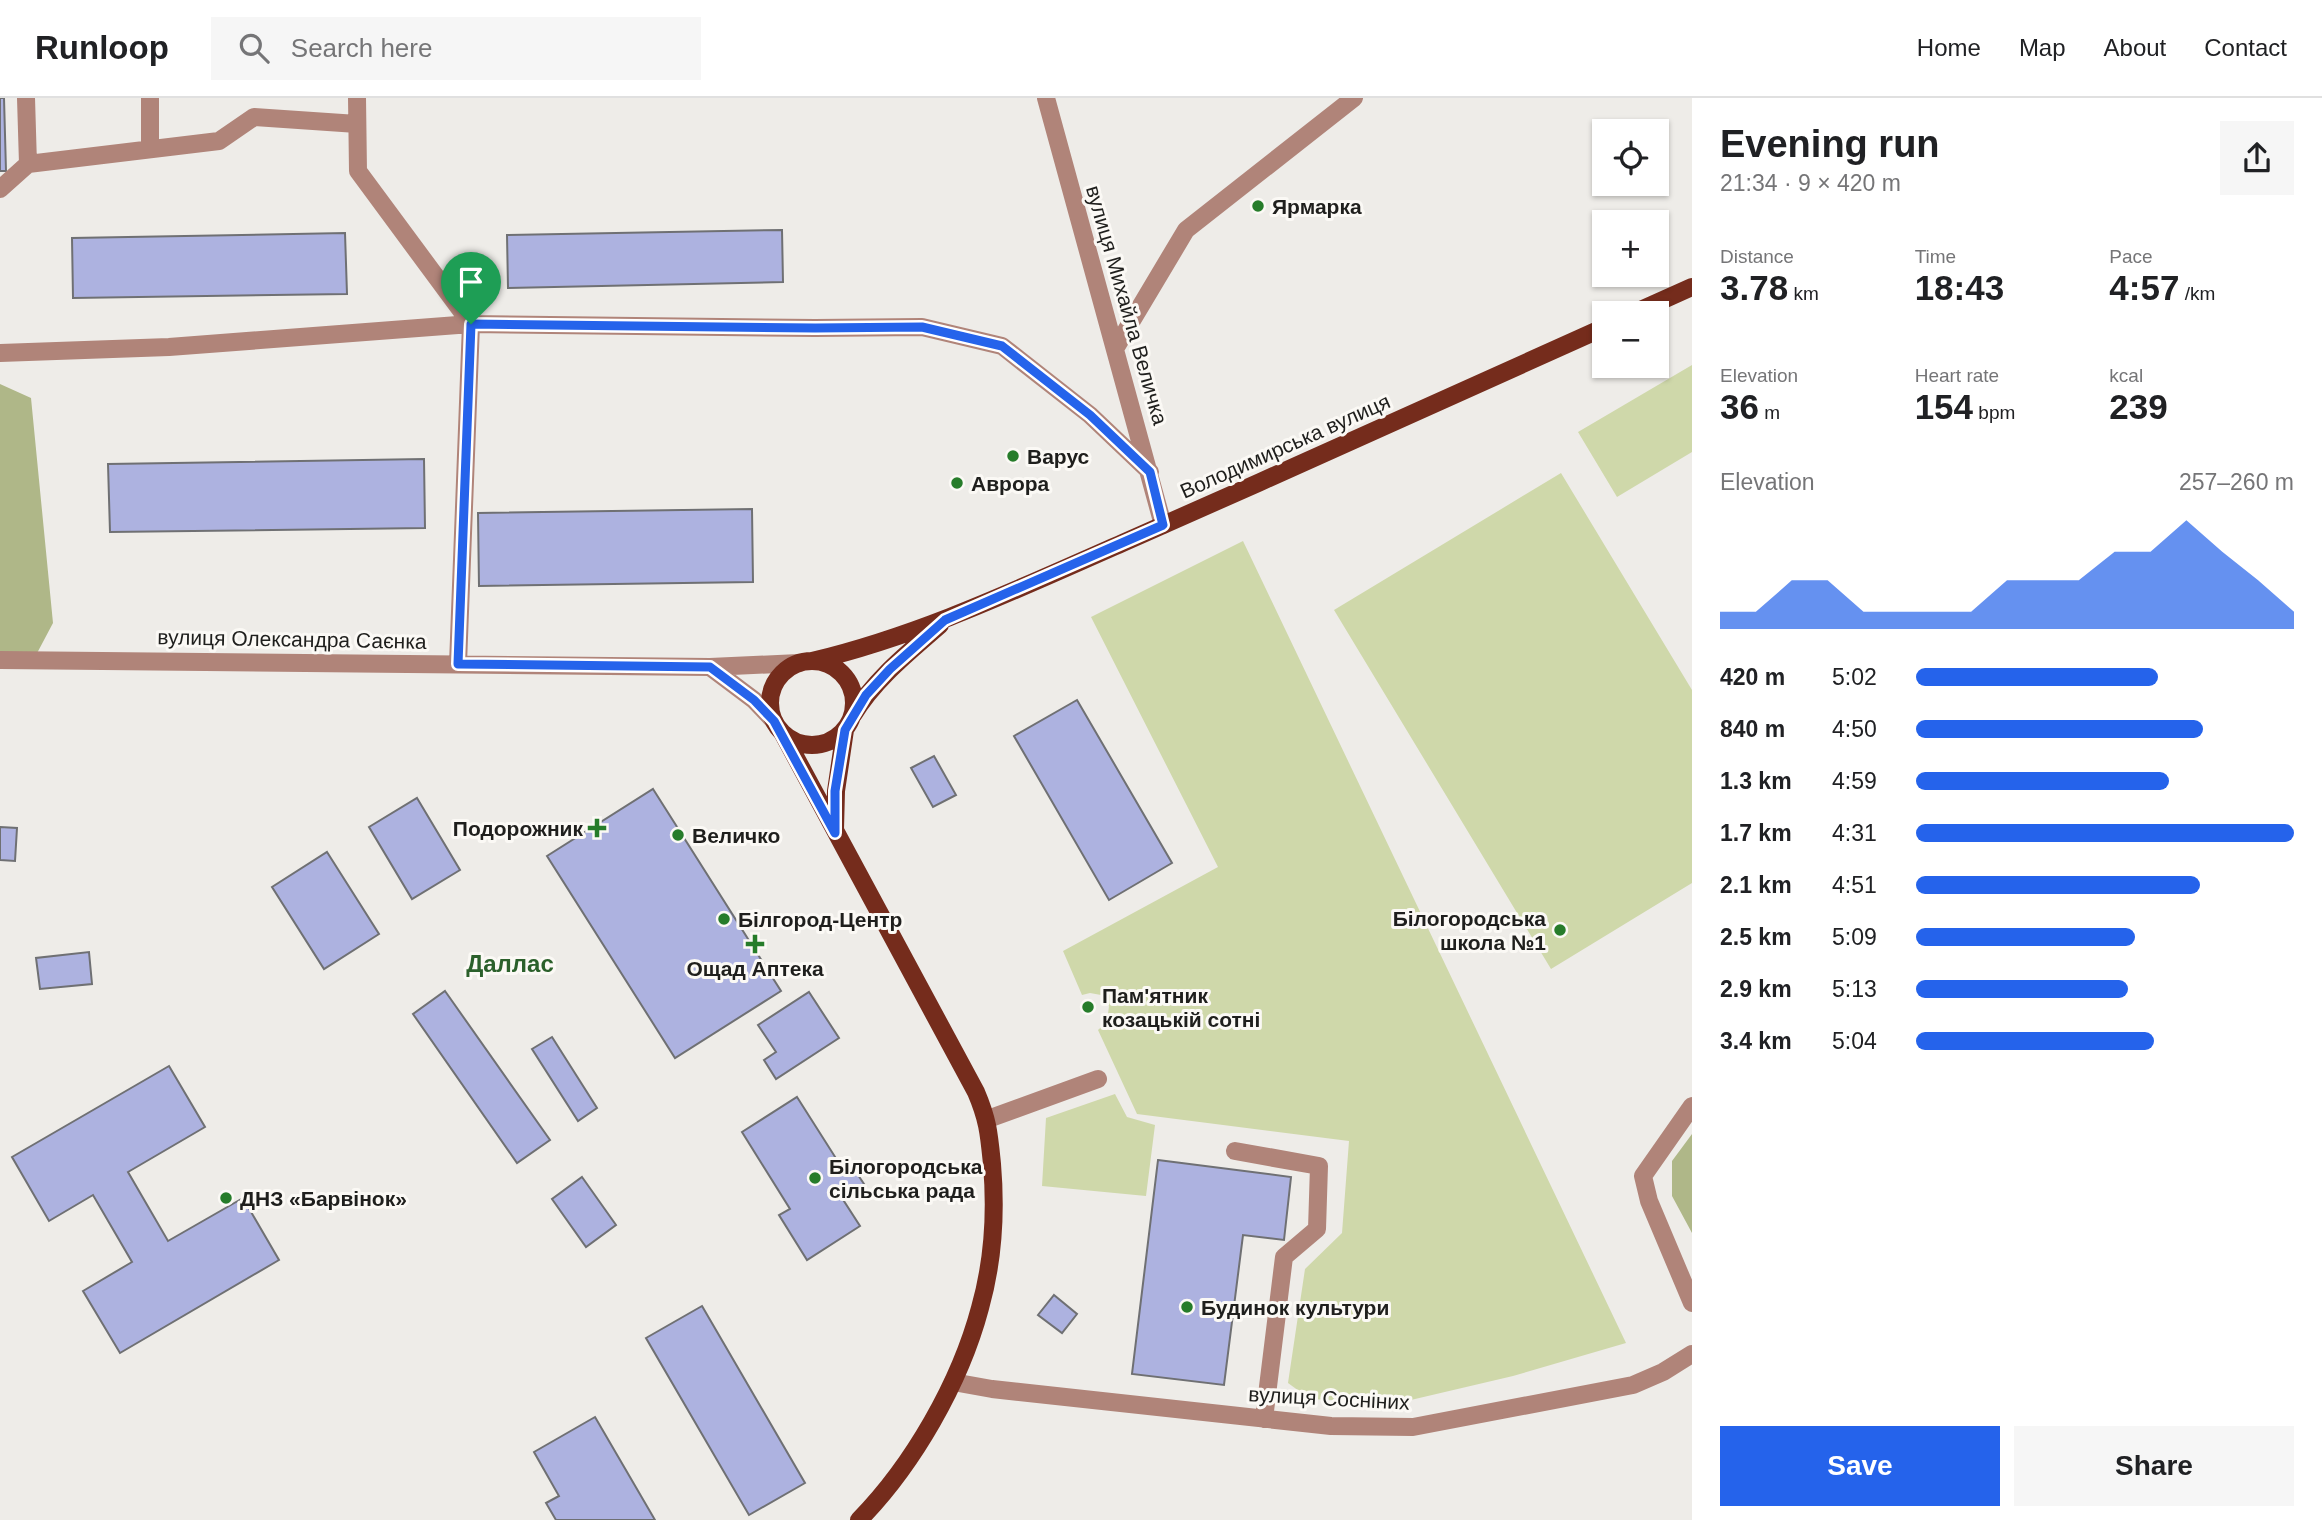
<!DOCTYPE html>
<html lang="en">
<head>
<meta charset="utf-8">
<style>
	:root { --surface:#fff; --page:#f6f6f6; --text:#202124; --muted:#757577; --line:#e0e0e0; --accent:#2563eb }
	body { margin:0; font-family:Helvetica,sans-serif; background:var(--page); color:var(--text); height:100vh; display:flex; flex-direction:column; font-size:26px; white-space:nowrap }
	* { box-sizing:border-box; margin:0 }
	p { font-size:23px; color:var(--muted) }
	.icon { flex:none; width:38px; height:38px; fill:none; stroke:currentColor; stroke-width:2; stroke-linecap:round; stroke-linejoin:round }
	.map { position:relative; flex:1; overflow:hidden }
	.details { display:flex; flex-direction:column; background:var(--surface); width:630px }
	.details>* { flex:none }
	.tools { position:absolute; left:1592px; top:21px; display:grid; gap:14px }
	.tools a { display:grid; place-items:center; width:77px; height:77px; border-radius:0px; background:var(--surface); box-shadow:0 2px 5px #0004; font-size:35px }
	.pin { position:absolute; display:grid; place-items:center; width:60px; height:60px; color:#fff; margin:-72px -30px; border-radius:50% 50% 50% 0; rotate:-45deg; box-shadow:0 0 7px #0007 }
	.pin .icon { rotate:45deg }
	.round { display:grid; place-items:center; flex:none; width:74px; height:74px; border-radius:0px; background:var(--page) }
	.overview { display:flex; align-items:center; justify-content:space-between; height:119px; padding:0 28px }
	h1 { font-size:38px; font-weight:800; line-height:52px }
	.figures { display:grid; grid-template-columns:repeat(3,1fr); gap:10px; height:119px; padding:7px 28px }
	.figures div { display:grid; align-content:center }
	.figures b { font-size:35px; font-weight:800 }
	.figures small { font-size:19px; font-weight:400 }
	.figures p { font-size:19px }
	.chart { height:196px; padding:14px 28px }
	.chart p { display:flex; justify-content:space-between }
	.chart svg { width:100%; height:126px; margin-top:7px; fill:var(--accent); opacity:.7 }
	.primary-button { display:flex; gap:14px; margin-top:auto; padding:14px 28px }
	.primary-button a { flex:1; height:80px; border-radius:0px; background:var(--accent); color:#fff; font-size:28px; font-weight:800; line-height:80px; text-align:center }
	.primary-button a+a { background:var(--page); color:var(--text) }
	ul { padding:0 28px; list-style:none; font-size:23px }
	li { display:grid; grid-template-columns:112px 84px 1fr; align-items:center; height:52px }
	li i { height:18px; border-radius:9px; background:var(--accent) }
	header { display:flex; align-items:center; gap:42px; box-sizing:border-box; height:98px; padding:0 35px; background:var(--surface); border-bottom:2px solid var(--line) }
	header strong { font-size:33px }
	nav { display:flex; gap:38px; margin-inline-start:auto; font-size:24px }
	.search { width:490px; height:63px; background:var(--page); display:flex; align-items:center; gap:18px; box-sizing:border-box; padding:0 24px; border-radius:0px; color:var(--muted); font-size:26px }
	main { display:flex; flex:1; min-height:0 }
	.map>svg:first-child { display:block }
	.green { fill:#cfd8aa }
	.forest { fill:#afb788 }
	.building { fill:#adb2e0; stroke:#6f7073; stroke-width:2 }
	.lines { fill:none; stroke-linecap:round; stroke-linejoin:round }
	.minor { stroke:#b08479; stroke-width:18 }
	.major { stroke:#752c1c; stroke-width:18 }
	.route-casing { stroke:#fff; stroke-width:14 }
	.route { stroke:#2563eb; stroke-width:9 }
	.poi-dot { fill:#267c2a; stroke:#fbf9f5; stroke-width:2.5 }
	.labels { text-anchor:middle; dominant-baseline:central; stroke-width:6; stroke-linejoin:round; paint-order:stroke }
	.poi-label { font-size:21px; font-weight:bold; fill:#1f1f1d; stroke:#fbf9f5; text-anchor:start }
	.street-label { font-size:21px; fill:#1f1f1d; stroke:#fbf9f5 }
	.quarter-label { font-size:24px; font-weight:bold; fill:#2b602b; stroke:#fbf9f5 }
</style>
</head>
<body>
<header>
<strong>Runloop</strong>
<div class="search"><svg class="icon" aria-label="search" viewBox="0 0 24 24"><circle cx="10" cy="10" r="6"/><path d="M15 15l6 6"/></svg>Search here</div>
<nav><a>Home</a><a>Map</a><a>About</a><a>Contact</a></nav>
</header>
<main>
<div class="map">
<svg width="1692" height="1422" viewBox="0 0 1692 1422">
	<rect width="100%" height="100%" fill="#eeece8"/>
	<path class="green" d="M1692,267V354L1617,399L1578,334Z
		M1561,375L1692,592V785L1551,871L1334,512Z
		M1243,443L1626,1245L1513,1278L1398,1305L1310,1301L1288,1285L1305,1171L1342,1135L1349,1043L1137,1016L1098,932L1107,924L1109,908L1101,897L1090,895L1082,897L1063,853L1218,769L1091,519Z
		M1115,996L1127,1019L1155,1027L1146,1098L1042,1088L1046,1020Z"/>
	<path class="forest" d="M0,286L31,300L53,525L35,559L0,557Z
		M1692,1036V1135L1672,1098V1063Z"/>
	<path class="building" d="M0,0H4L6,73H0Z
		M782,132L783,184L508,190L507,137Z
		M345,135L347,196L73,200L72,140Z
		M424,361L425,430L110,434L108,366Z
		M752,411L753,484L479,488L478,415Z
		M1077,602L1172,765L1109,802L1014,638Z
		M934,658L956,697L933,709L911,670Z
		M653,691L781,893L675,960L547,758Z
		M417,700L460,772L412,801L369,729Z
		M0,729L17,730L15,763L0,762Z
		M327,754L379,836L324,871L272,789Z
		M89,854L92,886L40,891L36,860Z
		M445,893L550,1042L517,1065L413,916Z
		M809,894L839,940L776,981L764,962L776,954L758,927Z
		M552,939L597,1010L578,1023L532,951Z
		M169,968L205,1029L128,1074L168,1143L243,1100L279,1162L120,1255L83,1193L132,1164L93,1097L49,1123L12,1059Z
		M797,999L844,1073L852,1068L864,1086L842,1100L860,1128L807,1162L779,1117L790,1111L742,1034Z
		M1158,1062L1291,1079L1284,1142L1243,1137L1224,1287L1132,1276Z
		M582,1079L616,1127L586,1149L552,1101Z
		M1054,1197L1077,1216L1062,1235L1038,1217Z
		M702,1208L805,1385L749,1417L646,1240Z
		M595,1319L655,1422H556L546,1405L559,1398L534,1354Z"/>
	<g class="lines">
		<path class="minor" d="M26,0L28,66
			M150,0V51
			M357,0L358,73L471,226
			M1046,0L1163,427
			M0,91L28,66L219,43L254,19L357,26
			M1115,251L1186,132L1354,0
			M0,255L169,249L471,226
			M0,562L710,569L799,565
			M458,566L471,226L815,230L922,229L1002,248L1090,317L1150,374
			M710,569L754,602L774,623
			M1692,1008L1643,1078L1649,1103L1692,1205
			M988,1021L1098,981
			M1235,1053L1319,1068L1317,1131L1284,1159L1264,1321
			M953,1284L992,1291L1331,1328L1413,1329L1633,1287L1663,1274L1692,1256"/>
		<path class="major" d="M1634,215L1692,189
			M770 605a42 42 0 1 1 84 0a42 42 0 1 1-84 0Z
			M812,563C922,537 1024,488 1127,443C1287,373 1446,300 1605,229
			M853,617C875,581 908,555 940,527
			M782,634L976,994C988,1022 989,1036 992,1066C996,1113 993,1164 980,1210C960,1285 913,1367 859,1422
			M835,731L836,693L845,632"/>
	</g>
	<g class="lines">
		<g class="route-casing">
			<path id="route" d="M471,226L815,230L922,229L1002,248L1090,317L1150,374L1163,427L945,522L890,571L866,597L845,632L835,693V735L774,623L754,602L710,569L458,566Z"/>
		</g>
		<use href="#route" class="route"/>
	</g>
	<g class="poi-dot">
		<circle cx="1258" cy="108" r="7"/>
		<circle cx="1013" cy="358" r="7"/>
		<circle cx="957" cy="385" r="7"/>
		<path d="M593.5 719.5h7v7h7v7h-7v7h-7v-7h-7v-7h7z"/>
		<circle cx="678" cy="737" r="7"/>
		<circle cx="724" cy="821" r="7"/>
		<circle cx="1560" cy="832" r="7"/>
		<path d="M751.5 835.5h7v7h7v7h-7v7h-7v-7h-7v-7h7z"/>
		<circle cx="1088" cy="909" r="7"/>
		<circle cx="815" cy="1080" r="7"/>
		<circle cx="226" cy="1100" r="7"/>
		<circle cx="1187" cy="1209" r="7"/>
	</g>
	<g class="labels">
		<g class="poi-label">
			<text x="1272" y="108">Ярмарка</text>
			<text x="1027" y="358">Варус</text>
			<text x="971" y="385">Аврора</text>
			<text x="583" y="730" text-anchor="end">Подорожник</text>
			<text x="692" y="737">Величко</text>
			<text x="1546" y="820" text-anchor="end">Білогородська<tspan x="1546" dy="24">школа №1</tspan></text>
			<text x="738" y="821">Білгород-Центр</text>
			<text x="755" y="870" text-anchor="middle">Ощад Аптека</text>
			<text x="1102" y="897">Пам'ятник<tspan x="1102" dy="24">козацькій сотні</tspan></text>
			<text x="829" y="1068">Білогородська<tspan x="829" dy="24">сільська рада</tspan></text>
			<text x="240" y="1100">ДНЗ «Барвінок»</text>
			<text x="1201" y="1209">Будинок культури</text>
		</g>
		<g class="street-label">
			<text transform="translate(1127 207) rotate(74)">вулиця Михайла Величка</text>
			<text transform="translate(1285 348) rotate(-24)">Володимирська вулиця</text>
			<text transform="translate(292 541) rotate(1)">вулиця Олександра Саєнка</text>
			<text transform="translate(1329 1300) rotate(3)">вулиця Сосніних</text>
		</g>
		<g class="quarter-label">
			<text x="510" y="865">Даллас</text>
		</g>
	</g>
</svg>
<div class="tools">
<a><svg class="icon" aria-label="locate" viewBox="0 0 24 24"><circle cx="12" cy="12" r="6"/><path d="M12 2v4M12 18v4M2 12h4M18 12h4"/></svg></a>
<a>+</a>
<a>−</a>
</div>
<div class="pin" style="left:471px;top:226px;background:#1e9e55"><svg class="icon" aria-label="arrive" viewBox="0 0 24 24"><path d="M6 21V4h12l-3 4 3 4H6"/></svg></div>
</div>
<section class="details">
<div class="overview"><div><h1>Evening run</h1><p>21:34 · 9 × 420 m</p></div><a class="round"><svg class="icon" aria-label="share" viewBox="0 0 24 24"><path d="M12 15V3M7 8l5-5 5 5M5 13v7h14v-7"/></svg></a></div>
<div class="figures">
<div><p>Distance</p><b>3.78<small> km</small></b></div>
<div><p>Time</p><b>18:43</b></div>
<div><p>Pace</p><b>4:57<small> /km</small></b></div>
</div>
<div class="figures">
<div><p>Elevation</p><b>36<small> m</small></b></div>
<div><p>Heart rate</p><b>154<small> bpm</small></b></div>
<div><p>kcal</p><b>239</b></div>
</div>
<div class="chart"><p><span>Elevation</span>257–260 m</p>
<svg viewBox="0 0 160 44" preserveAspectRatio="none"><path d="M0 44V38L10 38L20 27L30 27L40 38L50 38L60 38L70 38L80 27L90 27L100 27L110 17L120 17L130 6L140 17L150 27L160 38V44z"/></svg>
</div>
<ul>
<li><b>420 m</b>5:02<i style="width:64%"></i></li>
<li><b>840 m</b>4:50<i style="width:76%"></i></li>
<li><b>1.3 km</b>4:59<i style="width:67%"></i></li>
<li><b>1.7 km</b>4:31<i style="width:100%"></i></li>
<li><b>2.1 km</b>4:51<i style="width:75%"></i></li>
<li><b>2.5 km</b>5:09<i style="width:58%"></i></li>
<li><b>2.9 km</b>5:13<i style="width:56%"></i></li>
<li><b>3.4 km</b>5:04<i style="width:63%"></i></li>
</ul>
<div class="primary-button"><a>Save</a><a>Share</a></div>
</section>
</main>
</body>
</html>
